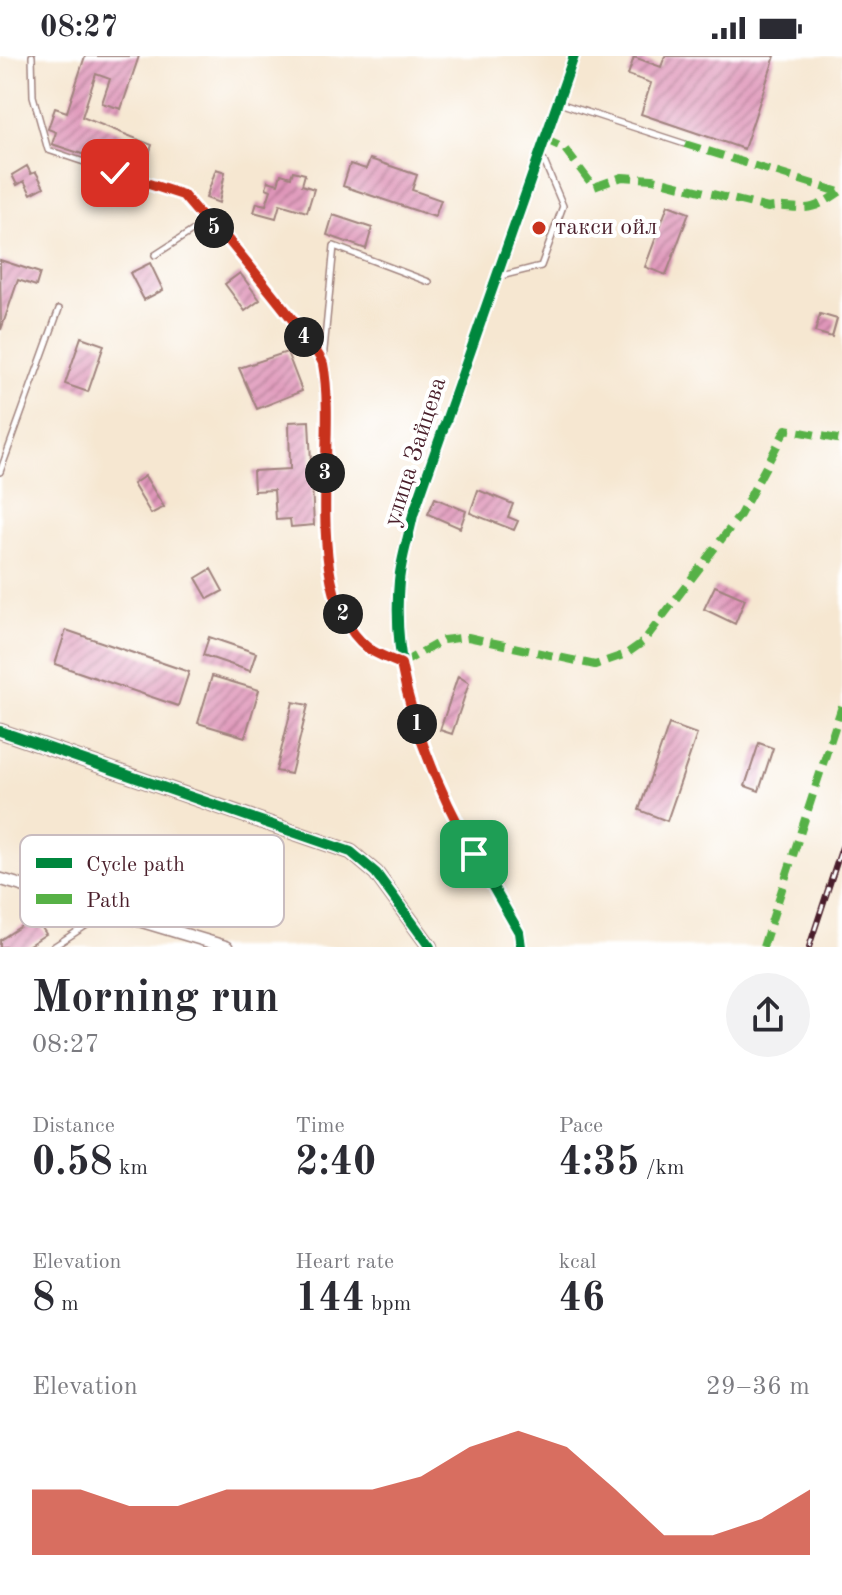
<!DOCTYPE html>
<html lang="en">
<head>
<meta charset="utf-8">
<style>
	:root { --surface:#fff; --page:#f2f2f3; --text:#2b2b33; --muted:#7c7c81; --accent:#c8321e }
	body { margin:0; font-family:"Old Standard TT",serif; background:var(--page); color:var(--text); height:100vh; display:flex; flex-direction:column; font-size:30px; white-space:nowrap }
	* { box-sizing:border-box; margin:0 }
	p { font-size:26px; color:var(--muted) }
	.icon { flex:none; width:44px; height:44px; fill:none; stroke:currentColor; stroke-width:2; stroke-linecap:round; stroke-linejoin:round }
	.map { position:relative; height:891px; overflow:hidden }
	.panel { display:flex; flex-direction:column; background:var(--surface); flex:1 }
	.panel>* { flex:none }
	.pin { position:absolute; display:grid; place-items:center; width:68px; height:68px; color:#fff; margin:-34px; border-radius:16px; box-shadow:0 4px 12px #0006 }
	.km { position:absolute; width:40px; height:40px; margin:-20px; border-radius:50%; background:#222; color:#fff; font-size:22px; line-height:40px; text-align:center }
	.round { display:grid; place-items:center; flex:none; width:84px; height:84px; border-radius:42px; background:var(--page) }
	.overview { display:flex; align-items:center; justify-content:space-between; height:136px; padding:0 32px }
	h1 { font-size:44px; font-weight:700; line-height:60px }
	.stats { display:grid; grid-template-columns:repeat(3,1fr); gap:12px; height:136px; padding:8px 32px }
	.stats div { display:grid; align-content:center }
	.stats b { font-size:40px; font-weight:700 }
	.stats small { font-size:22px; font-weight:400 }
	.stats p { font-size:22px }
	.chart { height:224px; padding:16px 32px }
	.chart p { display:flex; justify-content:space-between }
	.chart svg { width:100%; height:144px; margin-top:8px; fill:var(--accent); opacity:.7 }
	.status { display:flex; justify-content:space-between; align-items:center; height:56px; padding:0 40px; background:var(--surface); direction:ltr }
	.status svg { height:22px; fill:currentColor }
	.map>svg:first-child { display:block }
	.building { fill:url(#building-hatch) }
	.lines { fill:none; stroke-linecap:round; stroke-linejoin:round }
	.service-casing { stroke:#a0837e; stroke-width:8 }
	.minor-casing { stroke:#a0837e; stroke-width:14 }
	.tertiary-casing { stroke:#a0837e; stroke-width:17 }
	.service { stroke:#fff; stroke-width:5 }
	.minor { stroke:#fff; stroke-width:11 }
	.tertiary { stroke:#fff; stroke-width:14 }
	.rail-casing { stroke:#4a1f2b; stroke-width:6 }
	.rail { stroke:#fff; stroke-width:3; stroke-dasharray:9; stroke-linecap:butt }
	.quiet { stroke:#57b146; stroke-width:8; stroke-dasharray:16 8; stroke-linecap:butt }
	.cycleway-casing { stroke:#fff; stroke-width:15 }
	.cycleway { stroke:#00873e; stroke-width:10 }
	.route-casing { stroke:#fff; stroke-width:16 }
	.route { stroke:#c8321e; stroke-width:10 }
	.poi-dot { fill:#c8321e; stroke:#fff; stroke-width:3 }
	.labels { text-anchor:middle; dominant-baseline:central; stroke-width:8; stroke-linejoin:round; paint-order:stroke }
	.poi-label { font-size:24px; fill:#4a1f2b; stroke:#fff; text-anchor:start }
	.street-label { font-size:24px; fill:#4a1f2b; stroke:#fff }
	.key { fill:#fff; stroke:#c9bcbf; stroke-width:2 }
	.key-label { font-size:22px; fill:#4a1f2b }
</style>
</head>
<body>
<div class="status"><b>08:27</b><svg viewBox="0 0 49 12"><path d="M0 12V9h3v3zM5 12V6h3v6zM10 12V3h3v9zM15 12V0h3v12zM26 1h20v11H26zM47 4h2v5h-2z"/></svg></div>
<div class="map">
<svg width="842" height="891" viewBox="0 0 842 891">
	<defs>
		<pattern id="building-hatch" width="6" height="6" patternUnits="userSpaceOnUse" patternTransform="scale(2)"><rect width="6" height="6" fill="#df96b9"/><path d="M-1 1l2-2M0 6l6-6M5 7l2-2" fill="none" stroke="#b77a97"/></pattern>
	</defs>
	<rect width="100%" height="100%" fill="#fff"/>
	<filter id="ink" filterUnits="userSpaceOnUse"><feTurbulence type="fractalNoise" baseFrequency=".0125" numOctaves="2"/><feDisplacementMap in="SourceGraphic" scale="16" xChannelSelector="R" yChannelSelector="G"/><feConvolveMatrix kernelMatrix="1 2 1 2 8 2 1 2 1" color-interpolation-filters="sRGB"/></filter>
	<filter id="wash" filterUnits="userSpaceOnUse"><feTurbulence type="fractalNoise" baseFrequency=".006" numOctaves="4" result="noise"/><feDisplacementMap in="SourceGraphic" scale="32" xChannelSelector="R" yChannelSelector="G"/><feGaussianBlur stdDeviation="1.8" result="paint"/><feColorMatrix in="noise" values="0 0 0 0 0 0 0 0 0 0 0 0 0 0 0 0 0 1.4 0 .05"/><feComposite in="paint" operator="in"/></filter>
	<g filter="url(#wash)">
		<rect width="100%" height="100%" fill="#f6e7d1"/>
		<g id="blocks">
			<path class="building" d="M85,0H139L121,53L102,47L110,23L96,18L82,61L152,89L142,118L52,88L56,76L48,73L55,52L67,56Z
				M665,0H775L744,93L641,58L651,27L628,19L634,1L661,11Z
				M370,103L417,119L412,134L441,144L435,161L343,130L350,108L366,113Z
				M27,110L31,118L36,116L44,131L31,138L24,125L17,129L12,119Z
				M216,113L225,116L219,147L206,142Z
				M293,115L305,118L302,129L314,133L307,156L280,148L276,162L254,156L257,147L266,149L271,134L266,132L268,125L278,128L281,118L291,121Z
				M668,149L689,157L666,219L645,211Z
				M333,159L372,172L366,193L327,179Z
				M0,204L40,217L36,230L18,224L1,274Z
				M150,207L163,234L144,244L130,217Z
				M240,217L260,244L245,255L225,228Z
				M820,258L837,263L832,281L815,276Z
				M81,281L104,289L88,336L65,328Z
				M287,296L302,335L257,353L239,312Z
				M309,365L314,469L291,471L290,463L276,464L274,434L254,435L253,415L290,413L289,366Z
				M145,420L164,451L151,458L133,428Z
				M478,434L513,448L508,461L518,465L514,474L470,457Z
				M435,442L466,455L460,472L428,458Z
				M211,513L223,535L208,543L196,522Z
				M715,530L745,543L735,568L704,553Z
				M66,574L189,616L178,650L55,608Z
				M209,581L256,597L250,615L203,599Z
				M212,620L259,634L245,681L198,667Z
				M458,620L469,627L452,678L440,674Z
				M293,646L308,649L291,718L276,715Z
				M669,668L697,678L667,765L639,754Z
				M759,687L773,692L759,735L745,730Z
				M35,861L46,878L26,891H0V884Z"/>
		</g>
	</g>
	<g filter="url(#ink)">
		<use href="#blocks" fill-opacity="0" stroke="#a0837e" stroke-width="2"/>
		<g class="lines">
			<g class="service-casing">
				<path id="service" d="M32,0L33,40L48,94L183,139L206,166
					M559,47L685,88
					M155,199L206,166L226,181L323,305L326,481L331,523L344,562L368,592L400,607
					M497,221L541,210L563,150L541,98
					M323,304L334,190L429,226
					M0,416L59,253
					M63,841L76,812L156,845L147,866
					M53,891L87,869L98,853"/>
			</g>
			<g class="minor-casing">
				<path id="minor" d="M0,823L227,891
					M521,891L519,876C457,769 387,654 399,525C401,503 409,480 413,459L574,0"/>
			</g>
			<g class="tertiary-casing">
				<path id="tertiary" d="M0,675L351,796L376,817L430,891"/>
			</g>
			<use href="#service" class="service"/>
			<use href="#minor" class="minor"/>
			<use href="#tertiary" class="tertiary"/>
			<g class="rail-casing">
				<path id="rail" d="M809,891L842,791"/>
			</g>
			<use href="#rail" class="rail"/>
			<path class="quiet" d="M544,83L564,92L594,131L622,121L653,123L768,152C781,149 789,152 802,152C816,153 829,143 840,136
				M685,88L842,137
				M401,608L443,584L468,581L595,609L626,598L643,586L740,459L786,373L842,384
				M763,891L842,650"/>
			<g class="cycleway-casing">
				<path id="cycleway" d="M0,675L351,796L376,817L430,891
					M521,891L519,876C457,769 387,654 399,525C401,503 409,480 413,459L574,0"/>
			</g>
			<use href="#cycleway" class="cycleway"/>
		</g>
	</g>
	<g class="lines" filter="url(#ink)">
		<g class="route-casing">
			<path id="route" d="M115,117L183,139L206,166L226,181C241,200 320,294 323,308C338,384 299,538 368,592C377,599 391,603 401,608C413,673 441,740 474,798"/>
		</g>
		<use href="#route" class="route"/>
	</g>
	<circle class="poi-dot" cx="539" cy="172" r="8"/>
	<g class="labels">
		<g class="poi-label">
			<text x="555" y="172">такси ойл</text>
		</g>
		<g class="street-label">
			<text transform="translate(416 396) rotate(-72)">улица Зайцева</text>
		</g>
	</g>
	<rect x="20" y="779" width="264" height="92" rx="12" class="key"/>
	<rect x="36" y="802" width="36" height="10" fill="#00873e"/>
	<rect x="36" y="838" width="36" height="10" fill="#57b146"/>
	<g class="key-label">
		<text x="86" y="815">Cycle path</text>
		<text x="86" y="851">Path</text>
	</g>
</svg>
<div class="pin" style="left:474px;top:798px;background:#1e9e55"><svg class="icon" aria-label="arrive" viewBox="0 0 24 24"><path d="M6 21V4h12l-3 4 3 4H6"/></svg></div>
<div class="pin" style="left:115px;top:117px;background:#d93025"><svg class="icon" aria-label="check" viewBox="0 0 24 24"><path d="M5 12l5 5 9-10"/></svg></div>
<b class="km" style="left:417px;top:668px">1</b>
<b class="km" style="left:343px;top:558px">2</b>
<b class="km" style="left:325px;top:417px">3</b>
<b class="km" style="left:304px;top:281px">4</b>
<b class="km" style="left:214px;top:172px">5</b>
</div>
<section class="panel">
<div class="overview"><div><h1>Morning run</h1><p>08:27</p></div><a class="round"><svg class="icon" aria-label="share" viewBox="0 0 24 24"><path d="M12 15V3M7 8l5-5 5 5M5 13v7h14v-7"/></svg></a></div>
<div class="stats">
<div><p>Distance</p><b>0.58<small> km</small></b></div>
<div><p>Time</p><b>2:40</b></div>
<div><p>Pace</p><b>4:35<small> /km</small></b></div>
</div>
<div class="stats">
<div><p>Elevation</p><b>8<small> m</small></b></div>
<div><p>Heart rate</p><b>144<small> bpm</small></b></div>
<div><p>kcal</p><b>46</b></div>
</div>
<div class="chart"><p><span>Elevation</span>29–36 m</p>
<svg viewBox="0 0 160 44" preserveAspectRatio="none"><path d="M0 44V24L10 24L20 29L30 29L40 24L50 24L60 24L70 24L80 20L90 11L100 6L110 11L120 24L130 38L140 38L150 33L160 24V44z"/></svg>
</div>
</section>
</body>
</html>
